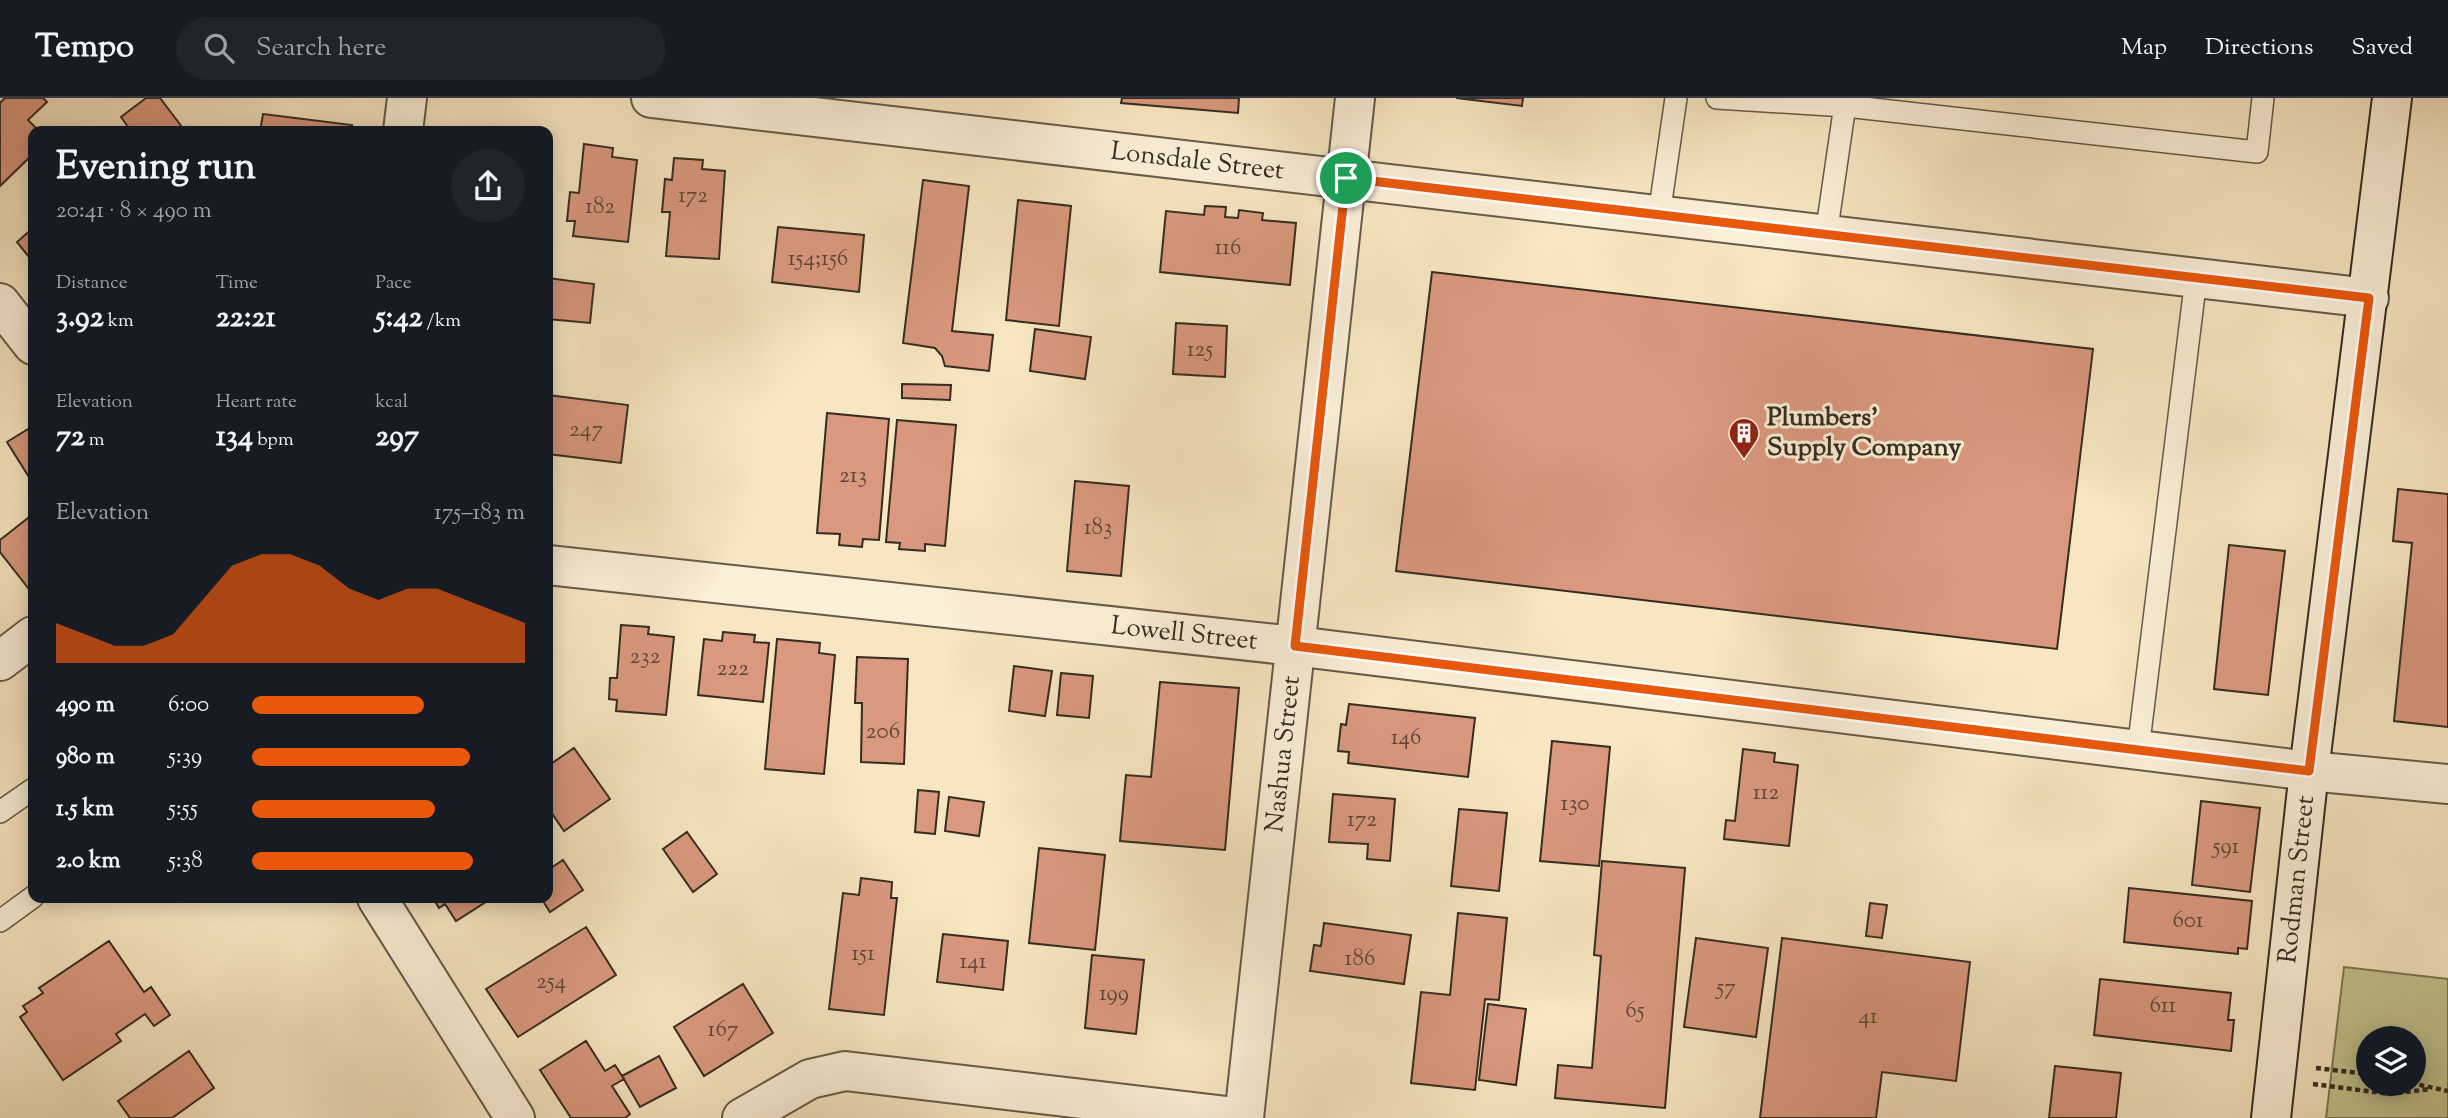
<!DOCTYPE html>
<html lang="en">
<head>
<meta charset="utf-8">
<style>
	:root { --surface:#171b24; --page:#20242c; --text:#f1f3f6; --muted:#9ea1a6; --line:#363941; --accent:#ea580c }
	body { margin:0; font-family:"Sorts Mill Goudy",serif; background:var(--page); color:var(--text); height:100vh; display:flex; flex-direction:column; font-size:26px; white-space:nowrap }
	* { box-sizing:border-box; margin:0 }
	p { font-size:23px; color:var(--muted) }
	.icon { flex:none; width:38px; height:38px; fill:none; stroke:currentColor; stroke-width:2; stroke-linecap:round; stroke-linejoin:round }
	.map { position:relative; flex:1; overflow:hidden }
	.sheet { position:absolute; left:28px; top:28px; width:525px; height:777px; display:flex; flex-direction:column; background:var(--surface); border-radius:14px; box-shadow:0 4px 18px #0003 }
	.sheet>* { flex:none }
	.tools { position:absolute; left:2356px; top:928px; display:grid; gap:14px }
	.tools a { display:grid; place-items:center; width:70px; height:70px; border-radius:50%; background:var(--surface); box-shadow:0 4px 18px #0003; font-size:35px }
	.pin { position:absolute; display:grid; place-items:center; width:60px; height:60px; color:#fff; margin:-30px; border:4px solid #fff; border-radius:50%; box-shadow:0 2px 7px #0007 }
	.round { display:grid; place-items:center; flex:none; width:74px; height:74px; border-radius:37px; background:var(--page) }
	.summary { display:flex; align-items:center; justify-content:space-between; height:119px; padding:0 28px }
	h1 { font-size:38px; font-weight:700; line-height:52px }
	.figures { display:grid; grid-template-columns:repeat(3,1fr); gap:10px; height:119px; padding:7px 28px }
	.figures div { display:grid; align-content:center }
	.figures b { font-size:30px; font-weight:700 }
	.figures small { font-size:19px; font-weight:400 }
	.figures p { font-size:19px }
	.chart { height:196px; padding:14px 28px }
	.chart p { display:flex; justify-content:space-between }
	.chart svg { width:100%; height:126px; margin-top:7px; fill:var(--accent); opacity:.7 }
	ul { padding:0 28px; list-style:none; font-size:23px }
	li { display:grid; grid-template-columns:112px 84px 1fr; align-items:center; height:52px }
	li i { height:18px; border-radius:9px; background:var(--accent) }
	header { display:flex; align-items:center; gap:42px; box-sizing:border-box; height:98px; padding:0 35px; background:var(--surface); border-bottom:2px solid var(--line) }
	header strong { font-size:33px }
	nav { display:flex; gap:38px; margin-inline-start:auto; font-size:24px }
	.search { width:490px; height:63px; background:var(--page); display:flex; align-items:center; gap:18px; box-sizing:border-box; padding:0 24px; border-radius:38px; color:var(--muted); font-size:26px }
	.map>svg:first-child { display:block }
	.green { fill:#c2c38f; stroke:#7b7858; stroke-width:2; fill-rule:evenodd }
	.building { fill:#da987e; stroke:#342c22; stroke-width:2 }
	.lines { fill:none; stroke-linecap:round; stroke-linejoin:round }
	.service-casing { stroke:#655a4a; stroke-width:24 }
	.minor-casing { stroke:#655a4a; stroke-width:42 }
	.secondary-casing { stroke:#342c22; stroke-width:42 }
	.path { stroke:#342c22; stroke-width:4.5; stroke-dasharray:5 3.5; stroke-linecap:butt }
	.service { stroke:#faefd7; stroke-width:21 }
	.minor { stroke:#faefd7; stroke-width:38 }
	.secondary { stroke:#faefd7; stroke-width:38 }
	.route-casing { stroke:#fff; stroke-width:14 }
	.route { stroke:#ea580c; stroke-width:9 }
	.labels { text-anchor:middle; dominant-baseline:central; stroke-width:6; stroke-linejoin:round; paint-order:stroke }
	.number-label { font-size:23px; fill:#5e4739 }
	.street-label { font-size:26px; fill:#342c22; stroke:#faefd7 }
	.poi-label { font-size:26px; font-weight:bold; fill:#342c22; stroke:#faefd7; text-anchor:start }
</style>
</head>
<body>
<header>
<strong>Tempo</strong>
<div class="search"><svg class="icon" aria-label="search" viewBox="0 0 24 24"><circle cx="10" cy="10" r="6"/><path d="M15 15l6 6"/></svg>Search here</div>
<nav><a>Map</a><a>Directions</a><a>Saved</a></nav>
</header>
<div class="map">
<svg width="2448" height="1020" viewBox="0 0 2448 1020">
	<rect width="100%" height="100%" fill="#f7e6c1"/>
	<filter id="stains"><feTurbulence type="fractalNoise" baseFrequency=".00286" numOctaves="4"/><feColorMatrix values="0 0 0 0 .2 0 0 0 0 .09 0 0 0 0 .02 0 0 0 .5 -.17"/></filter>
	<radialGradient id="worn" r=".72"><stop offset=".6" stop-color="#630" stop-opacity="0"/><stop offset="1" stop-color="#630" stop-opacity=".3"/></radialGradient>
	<path class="green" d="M2344,869L2448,881V1020H2326ZM2368,940H2413V985H2368Z"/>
	<path class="building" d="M5,0H43L47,4L28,22L39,33H33V56L0,88V5Z
		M146,0H160L185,33H131L121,19Z
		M1122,0H1239L1238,15L1121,5Z
		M1456,0H1523L1522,8Z
		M263,16L352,27L351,33H260Z
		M584,46L613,50L612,59L637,62L628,144L573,138L575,123H567L570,94L579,95Z
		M674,60L703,62L702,71L725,73L719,161L666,158L670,114H662L665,81L672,82Z
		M923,82L969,88L952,233L993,237L989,273L945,268L942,258L935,250L903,245Z
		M1018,102L1071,108L1059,228L1006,222Z
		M1205,108L1226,109L1225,119L1238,120L1239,112L1263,115L1262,122L1296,125L1290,187L1160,174L1166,113L1204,117Z
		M778,129L864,137L859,194L772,184Z
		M33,130V164L17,144Z
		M1432,174L2093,251L2057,551L1396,473Z
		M548,180L594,186L590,225L548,221Z
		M1176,225L1227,228L1225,279L1173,276Z
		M1035,231L1091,239L1085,281L1030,273Z
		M902,286L951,287L950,302L902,300Z
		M548,297L628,307L621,365L548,356Z
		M827,315L889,321L879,442L863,441L862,449L839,447L840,436L817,435Z
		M897,322L956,327L945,448L925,446V453L899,451L900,445L886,444Z
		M33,328V376L29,379L7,344Z
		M1075,383L1129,388L1121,478L1067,473Z
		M2398,391L2448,396V629L2394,623L2412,445L2393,443Z
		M33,416V493L32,495L0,454V442Z
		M2229,447L2285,453L2268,597L2214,591Z
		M621,527L649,529L648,536L674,539L666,617L616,613L617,602L609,601L610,580H617Z
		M723,534L755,537L754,544L769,545L763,604L698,597L704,541L722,543Z
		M777,541L820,545L819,555L835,557L824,676L765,671Z
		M857,559L908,561L904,666L861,664L862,605H855Z
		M1014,568L1052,573L1045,618L1009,613Z
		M1061,575L1093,578L1089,620L1057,617Z
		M1160,584L1239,590L1225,752L1120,743L1126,677L1151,679Z
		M1349,606L1475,620L1468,679L1348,665L1349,654L1338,653L1341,626L1346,627Z
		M1552,643L1610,649L1599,768L1540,763Z
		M574,650L610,701L564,733L553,717L548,721V668Z
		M1743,651L1775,655L1774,664L1798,667L1789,748L1724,741L1726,722L1735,723Z
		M918,692L939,694L935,736L915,734Z
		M1333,696L1395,701L1390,763L1367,761L1368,746L1329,744Z
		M949,699L984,704L979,738L945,733Z
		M2201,703L2260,710L2250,794L2192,787Z
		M1459,711L1507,715L1499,793L1451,788Z
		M687,734L717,776L693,794L663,751Z
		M1039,750L1105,757L1095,852L1029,845Z
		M563,762L583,792L550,814L541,800H548V772Z
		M1602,763L1685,770L1665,1010L1555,1000L1558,967L1592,970L1601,858L1594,857Z
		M861,780L892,784L891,800H897L884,917L829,911L843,795L859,797Z
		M2129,790L2252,803L2247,851L2238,850V856L2124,844Z
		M433,800H492L456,823L445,806L439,810Z
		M1870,805L1887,807L1882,840L1866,838Z
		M1458,815L1507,820L1499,902L1485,901L1475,992L1411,985L1421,894L1450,897Z
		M1324,825L1411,837L1404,886L1310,873L1314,847L1321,848Z
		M586,829L616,877L518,939L486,891Z
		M943,836L1008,843L1003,892L937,884Z
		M1696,840L1768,850L1756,939L1684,929Z
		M1782,840L1970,864L1956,983L1882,974L1876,1020H1760Z
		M109,843L144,894L151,889L170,917L154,928L145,916L116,936L121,943L63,982L20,919L27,914L23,908L43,895L39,890Z
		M1092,857L1144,862L1136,936L1085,930Z
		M2100,881L2231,895L2228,922H2234L2231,953L2094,937Z
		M743,886L773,935L704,978L674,929Z
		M1488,906L1526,911L1516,987L1479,982Z
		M586,943L605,973L615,967L624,981L612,988L630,1016L625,1020H571L540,972Z
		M189,953L214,990L172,1020H130L118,1003Z
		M659,958L676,990L640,1009L622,978Z
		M2055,968L2121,975L2116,1020H2049Z"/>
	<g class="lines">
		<g class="service-casing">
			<path id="service" d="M1717,0L1846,8L2257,54L2263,0
				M1659,117L1676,0
				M1826,137L1846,0
				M2138,652L2196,180
				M0,714L33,691
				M0,823L33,799"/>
		</g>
		<g class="minor-casing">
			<g id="minor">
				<path id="s1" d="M651,0L2369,200"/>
				<path d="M403,33L407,0"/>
				<path d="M0,205L33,247"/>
				<path id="s2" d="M548,467L1295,548L2309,673L2448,686"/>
				<path d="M0,563L33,538"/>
				<path d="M377,800L515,1020"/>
				<path d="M742,1020L810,981L845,973L1244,1020"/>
				<path id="s3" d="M1244,1020L1355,0"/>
			</g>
		</g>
		<g class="secondary-casing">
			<g id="secondary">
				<path id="s4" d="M2271,1020L2309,673L2392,0"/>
			</g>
		</g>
		<path class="path" d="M2316,970L2368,976
			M2411,985L2448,993
			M2313,986L2390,996L2430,991"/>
		<use href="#service" class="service"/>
		<use href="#minor" class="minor"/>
		<use href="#secondary" class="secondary"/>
	</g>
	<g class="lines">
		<g class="route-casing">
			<path id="route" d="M1346,80L2369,200L2309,673L1295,548Z"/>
		</g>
		<use href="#route" class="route"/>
	</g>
	<defs>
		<g id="building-pin" transform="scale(1.575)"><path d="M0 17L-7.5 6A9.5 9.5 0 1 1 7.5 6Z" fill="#8f2418" stroke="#faefd7"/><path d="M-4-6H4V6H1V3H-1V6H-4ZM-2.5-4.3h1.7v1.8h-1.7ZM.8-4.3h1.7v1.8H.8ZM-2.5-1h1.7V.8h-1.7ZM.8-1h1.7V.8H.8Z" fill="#fff"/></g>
	</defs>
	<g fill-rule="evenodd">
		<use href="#building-pin" x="1744" y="335"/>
	</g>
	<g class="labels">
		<g class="number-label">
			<text x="693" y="98">172</text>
			<text x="600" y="109">182</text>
			<text x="1228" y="150">116</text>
			<text x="818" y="161">154;156</text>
			<text x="1200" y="252">125</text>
			<text x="586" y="332">247</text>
			<text x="853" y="378">213</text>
			<text x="1098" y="430">183</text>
			<text x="645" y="559">232</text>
			<text x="733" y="571">222</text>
			<text x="883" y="634">206</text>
			<text x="1406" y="640">146</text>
			<text x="1766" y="695">112</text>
			<text x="1575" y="706">130</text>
			<text x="1362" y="722">172</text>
			<text x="2226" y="749">591</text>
			<text x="2188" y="823">601</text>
			<text x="863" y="856">151</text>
			<text x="1360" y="861">186</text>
			<text x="973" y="864">141</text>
			<text x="551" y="884">254</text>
			<text x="1726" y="890">57</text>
			<text x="1114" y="896">199</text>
			<text x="2163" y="908">611</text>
			<text x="1635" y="913">65</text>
			<text x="1868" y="919">41</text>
			<text x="723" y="932">167</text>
		</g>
		<g class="street-label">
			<text stroke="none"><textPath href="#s1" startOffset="550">Lonsdale Street</textPath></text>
			<text stroke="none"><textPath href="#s2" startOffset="640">Lowell Street</textPath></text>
			<text stroke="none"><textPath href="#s3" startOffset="366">Nashua Street</textPath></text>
			<text stroke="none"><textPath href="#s4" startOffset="240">Rodman Street</textPath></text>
		</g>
		<g class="poi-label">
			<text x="1767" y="320">Plumbers'<tspan x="1767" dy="30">Supply Company</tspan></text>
		</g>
	</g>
	<rect width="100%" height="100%" filter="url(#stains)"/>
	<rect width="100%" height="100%" fill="url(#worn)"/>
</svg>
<div class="tools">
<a><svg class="icon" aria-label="layers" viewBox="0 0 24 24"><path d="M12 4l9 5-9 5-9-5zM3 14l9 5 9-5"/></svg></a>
</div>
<div class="pin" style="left:1346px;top:80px;background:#1e9e55"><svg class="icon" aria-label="arrive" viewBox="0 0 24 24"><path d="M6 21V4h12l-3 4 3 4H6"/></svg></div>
<section class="sheet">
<div class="summary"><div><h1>Evening run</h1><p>20:41 · 8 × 490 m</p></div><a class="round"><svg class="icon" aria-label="share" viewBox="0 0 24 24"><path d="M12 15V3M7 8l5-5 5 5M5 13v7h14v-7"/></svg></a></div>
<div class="figures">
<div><p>Distance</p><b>3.92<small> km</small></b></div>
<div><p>Time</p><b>22:21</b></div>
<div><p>Pace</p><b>5:42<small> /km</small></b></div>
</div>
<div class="figures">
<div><p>Elevation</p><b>72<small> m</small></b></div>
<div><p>Heart rate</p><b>134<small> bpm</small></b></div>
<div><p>kcal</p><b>297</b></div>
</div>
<div class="chart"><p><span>Elevation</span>175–183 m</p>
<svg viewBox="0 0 160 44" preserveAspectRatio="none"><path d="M0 44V30L10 34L20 38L30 38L40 34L50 22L60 10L70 6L80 6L90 10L100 18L110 22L120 18L130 18L140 22L150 26L160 30V44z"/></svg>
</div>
<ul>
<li><b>490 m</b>6:00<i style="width:63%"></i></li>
<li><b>980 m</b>5:39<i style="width:80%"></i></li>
<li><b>1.5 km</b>5:55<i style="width:67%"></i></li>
<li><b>2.0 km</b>5:38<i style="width:81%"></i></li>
</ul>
</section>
</div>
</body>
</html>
